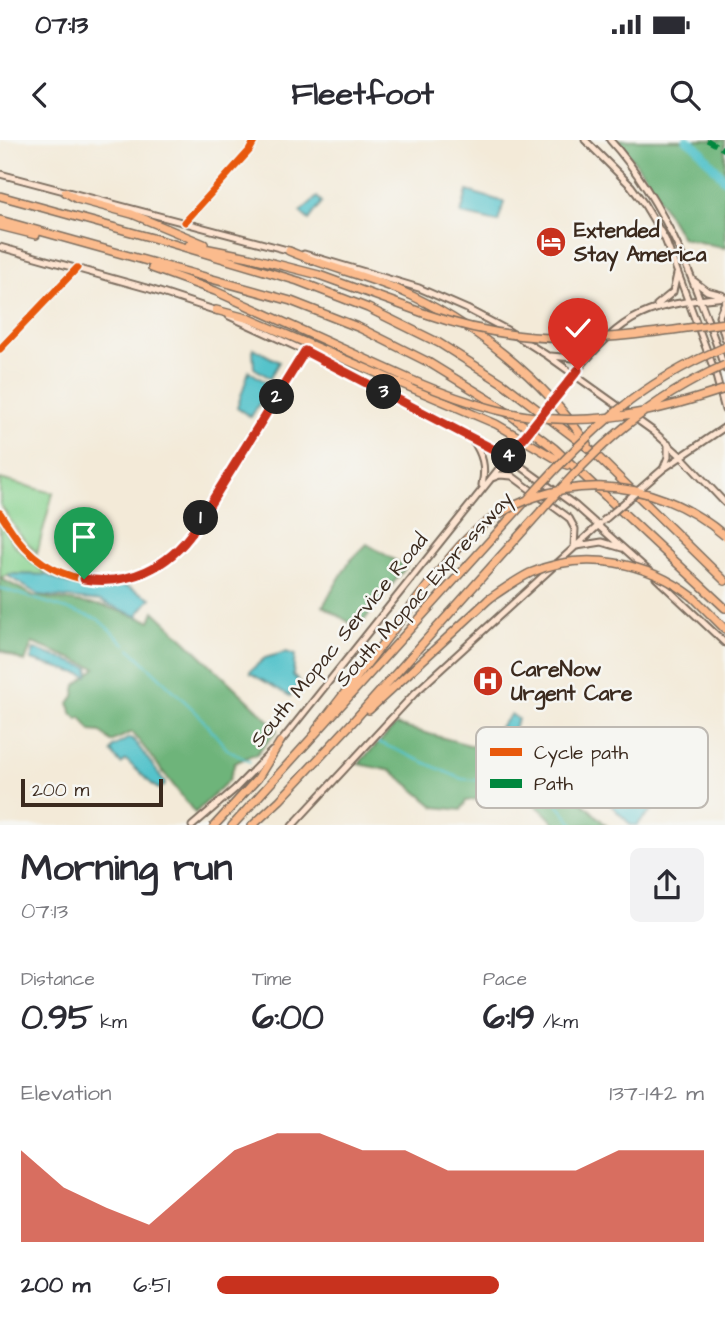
<!DOCTYPE html>
<html lang="en">
<head>
<meta charset="utf-8">
<style>
	:root { --surface:#fff; --page:#f2f2f3; --text:#2b2b33; --muted:#7c7c81; --accent:#c8321e }
	body { margin:0; font-family:"Architects Daughter",sans-serif; background:var(--page); color:var(--text); height:100vh; display:flex; flex-direction:column; font-size:26px; white-space:nowrap }
	* { box-sizing:border-box; margin:0 }
	p { font-size:23px; color:var(--muted) }
	.icon { flex:none; width:38px; height:38px; fill:none; stroke:currentColor; stroke-width:2; stroke-linecap:round; stroke-linejoin:round }
	.map { position:relative; height:685px; overflow:hidden }
	.drawer { display:flex; flex-direction:column; background:var(--surface); flex:1 }
	.drawer>* { flex:none }
	.scale { position:absolute; left:21px; bottom:18px; width:142px; box-sizing:border-box; padding-left:7px; border:4px solid #3b2a1e; border-top:0; font-size:19px; line-height:24px; white-space:nowrap; color:#3b2a1e; -webkit-text-stroke:5px #f6f6f2; paint-order:stroke }
	.pin { position:absolute; display:grid; place-items:center; width:60px; height:60px; color:#fff; margin:-72px -30px; border-radius:50% 50% 50% 0; rotate:-45deg; box-shadow:0 0 7px #0007 }
	.pin .icon { rotate:45deg }
	.km { position:absolute; width:35px; height:35px; margin:-18px; border-radius:50%; background:#222; color:#fff; font-size:19px; line-height:35px; text-align:center }
	.round { display:grid; place-items:center; flex:none; width:74px; height:74px; border-radius:10px; background:var(--page) }
	.overview { display:flex; align-items:center; justify-content:space-between; height:119px; padding:0 21px }
	h1 { font-size:38px; font-weight:700; line-height:52px }
	.figures { display:grid; grid-template-columns:repeat(3,1fr); gap:10px; height:119px; padding:7px 21px }
	.figures div { display:grid; align-content:center }
	.figures b { font-size:35px; font-weight:700 }
	.figures small { font-size:19px; font-weight:400 }
	.figures p { font-size:19px }
	.chart { height:196px; padding:14px 21px }
	.chart p { display:flex; justify-content:space-between }
	.chart svg { width:100%; height:126px; margin-top:7px; fill:var(--accent); opacity:.7 }
	ul { padding:0 21px; list-style:none; font-size:23px }
	li { display:grid; grid-template-columns:112px 84px 1fr; align-items:center; height:52px }
	li i { height:18px; border-radius:9px; background:var(--accent) }
	.status { display:flex; justify-content:space-between; align-items:center; height:49px; padding:0 35px; background:var(--surface); direction:ltr }
	.status svg { height:19px; fill:currentColor }
	header { display:flex; justify-content:space-between; align-items:center; height:91px; padding:0 21px; background:var(--surface); font-size:32px; font-weight:700 }
	.map>svg:first-child { display:block }
	.green { fill:#88d28f; stroke:#627e56; stroke-width:2 }
	.forest { fill:#6eb47a; stroke:#546f4c; stroke-width:2 }
	.water { fill:#55c3cb; stroke:#487674; stroke-width:2 }
	.lines { fill:none; stroke-linecap:round; stroke-linejoin:round }
	.stream { stroke:#55c3cb; stroke-width:2 }
	.river { stroke:#55c3cb; stroke-width:9 }
	.street-casing { stroke:#7b6d5f; stroke-width:8 }
	.secondary-casing { stroke:#7b6d5f; stroke-width:9 }
	.highway-casing { stroke:#7b6d5f; stroke-width:10 }
	.street { stroke:#fff; stroke-width:4.5 }
	.secondary { stroke:#fde4d1; stroke-width:5 }
	.highway { stroke:#fbbb8d; stroke-width:7 }
	.secondary-bridge-casing { stroke:#7b6d5f; stroke-width:9; stroke-linecap:butt }
	.highway-bridge-casing { stroke:#7b6d5f; stroke-width:10; stroke-linecap:butt }
	.secondary-bridge { stroke:#fde4d1; stroke-width:5 }
	.highway-bridge { stroke:#fbbb8d; stroke-width:7 }
	.quiet { stroke:#00873e; stroke-width:5; stroke-dasharray:10 5; stroke-linecap:butt }
	.cycleway-casing { stroke:#f6f6f2; stroke-width:11 }
	.cycleway { stroke:#e8590c; stroke-width:7 }
	.route-casing { stroke:#fff; stroke-width:14 }
	.route { stroke:#c8321e; stroke-width:9 }
	.labels { text-anchor:middle; dominant-baseline:central; stroke-width:5; stroke-linejoin:round; paint-order:stroke }
	.poi-label { font-size:21px; font-weight:bold; fill:#3b2a1e; stroke:#f6f6f2; text-anchor:start }
	.street-label { font-size:21px; fill:#3b2a1e; stroke:#f6f6f2 }
	.key { fill:#f6f6f2; stroke:#beb9b2; stroke-width:2 }
	.key-label { font-size:19px; fill:#3b2a1e }
</style>
</head>
<body>
<div class="status"><b>07:13</b><svg viewBox="0 0 49 12"><path d="M0 12V9h3v3zM5 12V6h3v6zM10 12V3h3v9zM15 12V0h3v12zM26 1h20v11H26zM47 4h2v5h-2z"/></svg></div>
<header><svg class="icon" aria-label="back" viewBox="0 0 24 24"><path d="M15 5l-7 7 7 7"/></svg>Fleetfoot<svg class="icon" aria-label="search" viewBox="0 0 24 24"><circle cx="10" cy="10" r="6"/><path d="M15 15l6 6"/></svg></header>
<div class="map">
<svg width="725" height="686" viewBox="0 0 725 686">
	<rect width="100%" height="100%" fill="#f6f6f2"/>
	<filter id="ink" filterUnits="userSpaceOnUse"><feTurbulence type="fractalNoise" baseFrequency=".0143" numOctaves="2"/><feDisplacementMap in="SourceGraphic" scale="14" xChannelSelector="R" yChannelSelector="G"/><feConvolveMatrix kernelMatrix="1 2 1 2 8 2 1 2 1" color-interpolation-filters="sRGB"/></filter>
	<filter id="wash" filterUnits="userSpaceOnUse"><feTurbulence type="fractalNoise" baseFrequency=".00686" numOctaves="4" result="noise"/><feDisplacementMap in="SourceGraphic" scale="28" xChannelSelector="R" yChannelSelector="G"/><feGaussianBlur stdDeviation="1.57" result="paint"/><feColorMatrix in="noise" values="0 0 0 0 0 0 0 0 0 0 0 0 0 0 0 0 0 1.4 0 .05"/><feComposite in="paint" operator="in"/></filter>
	<g filter="url(#wash)">
		<rect width="100%" height="100%" fill="#f3ead8"/>
		<path class="green" d="M0,339L53,353L37,413L20,395L0,364Z
			M0,383L14,405L47,435L10,434L0,438Z"/>
		<path class="forest" d="M618,0H725V108L682,98L644,34Z
			M367,404L406,427L358,488L323,466L349,422Z
			M0,438L34,456L104,466L150,481L154,471L275,586L277,591L255,616L252,615L235,623L229,640L195,673L132,592L111,602L101,592L91,591L81,577L78,579L71,572L69,563L74,556L76,545L96,528L32,503L25,522L0,510Z
			M396,585L517,618L560,641L606,685H556C523,648 513,653 466,661L461,670L435,667L392,631L358,624Z"/>
		<path class="water" d="M467,51L504,62L498,82L461,74Z
			M317,57L322,62L309,80L300,72Z
			M253,208L279,222L270,238L254,228Z
			M249,231L270,245L251,277L237,268Z
			M10,434L47,435L68,444L87,448L126,446L151,458L139,473V477L100,461L39,455L8,436Z
			M34,509L89,528L88,536L31,520Z
			M286,512L295,515L293,535L300,543L290,556L250,533V531L265,518Z
			M511,574L518,579L513,590L518,602L523,604L526,601L541,610L548,604L542,597L544,594L606,651L604,653C615,663 621,667 634,657L637,660L646,655L645,653L674,637L681,640L637,685H631L570,625L502,608L489,600Z
			M129,598L133,599L164,641L165,645L159,649L155,647L126,620L121,624L111,612L113,607Z"/>
		<g class="lines">
			<path class="stream" d="M0,448L98,479L126,505
				M130,509L197,573L227,609L250,622
				M378,602L462,639L536,645L550,656L575,686"/>
			<path class="river" d="M687,0L697,7L725,40"/>
		</g>
	</g>
	<g filter="url(#ink)">
		<g class="lines">
			<g class="street-casing">
				<path id="street" d="M185,82L249,11L255,0
					M0,209L76,129
					M0,373C10,388 19,404 34,416C80,454 146,446 186,402L305,211"/>
			</g>
			<g class="secondary-casing">
				<path id="secondary" d="M585,0L631,46L644,64L665,99L715,232L725,270
					M610,0C668,65 697,148 725,229
					M0,34L291,111
					M0,107L150,149L217,171
					M304,114L419,148L467,169L507,190L548,216L653,291L681,316L725,363
					M694,141L707,151L722,155
					M725,162L719,176L725,198
					M657,165L673,152L677,134
					M229,176L305,211L508,317L576,366L649,431
					M551,216L573,218L592,211
					M563,247C621,178 634,166 725,157
					M472,299C483,315 486,327 482,345
					M664,327L668,317V304
					M663,329L725,287
					M492,338L500,335L512,336L569,378L575,389L574,407
					M577,406L602,402L622,408
					M656,438L725,503
					M279,604L513,311
					M192,686L235,649L272,611
					M292,686L415,553L600,384"/>
			</g>
			<g class="highway-casing">
				<path id="highway" d="M65,52L77,59L132,74L204,104
					M0,56L160,100L298,141L368,168L439,203L504,244L592,311L725,441
					M0,80L291,161L360,188L428,222L493,262L554,308L725,468
					M0,86L36,95
					M189,105L249,117L319,135L426,174
					M289,111C324,126 363,135 399,150C471,181 544,239 587,304
					M152,128L215,151L414,241
					M216,170L250,179L496,284L567,325
					M693,457L725,489
					M369,570L489,459
					M316,590L428,445
					M214,686L258,638L280,602
					M232,686L524,363
					M252,686L280,660L349,586L541,371"/>
			</g>
			<use href="#street" class="street"/>
			<use href="#secondary" class="secondary"/>
			<use href="#highway" class="highway"/>
			<g class="secondary-bridge-casing">
				<path id="secondary-bridge" d="M513,311L563,247
					M603,381L663,329"/>
			</g>
			<g class="highway-bridge-casing">
				<path id="highway-bridge" d="M426,174C536,212 614,198 725,183
					M414,241C533,292 603,290 725,249
					M528,359C589,291 639,243 725,207
					M541,371C595,308 648,259 725,225
					M428,445C443,427 456,407 474,392C549,329 652,333 725,396
					M489,459C502,450 516,440 530,433C584,409 648,422 693,457"/>
			</g>
			<use href="#secondary-bridge" class="secondary-bridge"/>
			<use href="#highway-bridge" class="highway-bridge"/>
			<path class="quiet" d="M707,0L725,10"/>
			<g class="cycleway-casing">
				<path id="cycleway" d="M185,82L249,11L255,0
					M0,209L77,128
					M0,373C10,388 19,404 34,416C80,454 146,446 186,402L305,211"/>
			</g>
			<use href="#cycleway" class="cycleway"/>
		</g>
	</g>
	<g class="lines" filter="url(#ink)">
		<g class="route-casing">
			<path id="route" d="M84,439C129,446 169,427 194,390L305,211L508,317L578,230"/>
		</g>
		<use href="#route" class="route"/>
	</g>
	<defs>
		<g id="hotel-disc" transform="scale(1.575)"><circle r="9.5" fill="#c8321e" stroke="#f6f6f2"/><path d="M-6-4.5h1.5V1H6V5H4.5V3h-9V5H-6ZM-4 0a1.8 1.8 0 1 1 3.6 0ZM.5 0V-2.5h3Q6-2.5 6 0Z" fill="#fff"/></g>
		<g id="hospital-disc" transform="scale(1.575)"><circle r="9.5" fill="#c8321e" stroke="#f6f6f2"/><path d="M-5-5h3v3.5h4V-5h3V5h-3V1.5h-4V5h-3Z" fill="#fff"/></g>
	</defs>
	<g fill-rule="evenodd">
		<use href="#hotel-disc" x="551" y="102"/>
		<use href="#hospital-disc" x="488" y="541"/>
	</g>
	<g class="labels">
		<g class="poi-label">
			<text x="574" y="90">Extended<tspan x="574" dy="24">Stay America</tspan></text>
			<text x="511" y="529">CareNow<tspan x="511" dy="24">Urgent Care</tspan></text>
		</g>
		<g class="street-label">
			<text transform="translate(424 449) rotate(-48)">South Mopac Expressway</text>
			<text transform="translate(339 500) rotate(-51)">South Mopac Service Road</text>
		</g>
	</g>
	<rect x="476" y="587" width="232" height="81" rx="10" class="key"/>
	<rect x="490" y="608" width="32" height="8" fill="#e8590c"/>
	<rect x="490" y="639" width="32" height="9" fill="#00873e"/>
	<g class="key-label">
		<text x="534" y="619">Cycle path</text>
		<text x="534" y="650">Path</text>
	</g>
</svg>
<div class="scale">200 m</div>
<div class="pin" style="left:84px;top:439px;background:#1e9e55"><svg class="icon" aria-label="arrive" viewBox="0 0 24 24"><path d="M6 21V4h12l-3 4 3 4H6"/></svg></div>
<div class="pin" style="left:578px;top:230px;background:#d93025"><svg class="icon" aria-label="check" viewBox="0 0 24 24"><path d="M5 12l5 5 9-10"/></svg></div>
<b class="km" style="left:201px;top:378px">1</b>
<b class="km" style="left:277px;top:257px">2</b>
<b class="km" style="left:384px;top:252px">3</b>
<b class="km" style="left:509px;top:316px">4</b>
</div>
<section class="drawer">
<div class="overview"><div><h1>Morning run</h1><p>07:13</p></div><a class="round"><svg class="icon" aria-label="share" viewBox="0 0 24 24"><path d="M12 15V3M7 8l5-5 5 5M5 13v7h14v-7"/></svg></a></div>
<div class="figures">
<div><p>Distance</p><b>0.95<small> km</small></b></div>
<div><p>Time</p><b>6:00</b></div>
<div><p>Pace</p><b>6:19<small> /km</small></b></div>
</div>
<div class="chart"><p><span>Elevation</span>137–142 m</p>
<svg viewBox="0 0 160 44" preserveAspectRatio="none"><path d="M0 44V12L10 25L20 32L30 38L40 25L50 12L60 6L70 6L80 12L90 12L100 19L110 19L120 19L130 19L140 12L150 12L160 12V44z"/></svg>
</div>
<ul>
<li><b>200 m</b>6:51<i style="width:58%"></i></li>
</ul>
</section>
</body>
</html>
